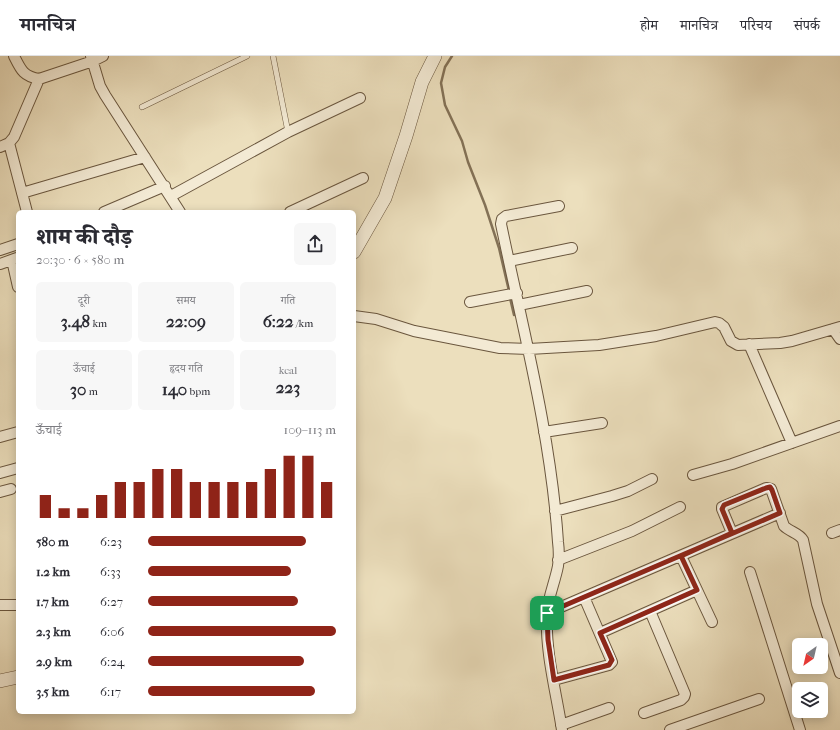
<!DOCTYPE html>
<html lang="hi">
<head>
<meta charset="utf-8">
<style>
	:root { --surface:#fff; --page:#f7f7f7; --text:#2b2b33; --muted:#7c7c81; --line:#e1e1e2; --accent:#8f2418 }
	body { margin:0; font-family:"IM FELL French Canon","Noto Serif Devanagari",serif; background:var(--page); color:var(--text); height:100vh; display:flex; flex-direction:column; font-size:15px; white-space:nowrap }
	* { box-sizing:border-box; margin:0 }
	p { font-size:13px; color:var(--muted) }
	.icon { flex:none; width:22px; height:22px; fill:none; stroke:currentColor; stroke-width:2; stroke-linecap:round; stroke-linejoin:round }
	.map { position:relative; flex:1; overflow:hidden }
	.panel { position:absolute; left:16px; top:154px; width:340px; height:504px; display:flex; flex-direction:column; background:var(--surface); border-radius:6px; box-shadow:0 2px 10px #0003 }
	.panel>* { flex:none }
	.needle { width:26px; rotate:214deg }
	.controls { position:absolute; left:792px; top:582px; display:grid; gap:8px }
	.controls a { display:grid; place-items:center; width:36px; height:36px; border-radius:6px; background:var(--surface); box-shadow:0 2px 10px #0003; font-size:20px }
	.pin { position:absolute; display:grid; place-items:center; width:34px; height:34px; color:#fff; margin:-17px; border-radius:8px; box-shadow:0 2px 6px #0006 }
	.round { display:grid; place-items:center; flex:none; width:42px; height:42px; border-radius:6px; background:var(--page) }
	.overview { display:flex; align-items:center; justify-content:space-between; height:68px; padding:0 20px }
	h1 { font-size:22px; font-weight:800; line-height:30px }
	.stats { display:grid; grid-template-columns:repeat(3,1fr); gap:6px; height:68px; padding:4px 20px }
	.stats div { display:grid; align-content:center; border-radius:6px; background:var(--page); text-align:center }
	.stats b { font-size:17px; font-weight:800 }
	.stats small { font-size:11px; font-weight:400 }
	.stats p { font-size:11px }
	.chart { height:112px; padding:8px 20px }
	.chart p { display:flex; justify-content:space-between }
	.chart svg { width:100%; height:72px; margin-top:4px; stroke:var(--accent); stroke-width:6 }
	ul { padding:0 20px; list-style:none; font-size:13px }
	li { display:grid; grid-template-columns:64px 48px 1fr; align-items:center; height:30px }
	li i { height:10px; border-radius:5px; background:var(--accent) }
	header { display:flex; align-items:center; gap:24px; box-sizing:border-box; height:56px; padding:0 20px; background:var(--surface); border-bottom:1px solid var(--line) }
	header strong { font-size:19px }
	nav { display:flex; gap:22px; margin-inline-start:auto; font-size:14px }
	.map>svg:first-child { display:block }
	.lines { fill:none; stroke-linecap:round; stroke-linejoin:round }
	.stream { stroke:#837156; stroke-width:2.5 }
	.service-casing { stroke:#6a563e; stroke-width:6 }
	.minor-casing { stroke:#6a563e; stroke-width:12 }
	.tertiary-casing { stroke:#6a563e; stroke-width:14 }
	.service { stroke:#f3ead4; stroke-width:5 }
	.minor { stroke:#f3ead4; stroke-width:10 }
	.tertiary { stroke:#f3ead4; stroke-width:13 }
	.route-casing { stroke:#fff; stroke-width:8 }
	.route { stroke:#8f2418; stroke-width:5 }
</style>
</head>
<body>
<header>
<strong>मानचित्र</strong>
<nav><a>होम</a><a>मानचित्र</a><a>परिचय</a><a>संपर्क</a></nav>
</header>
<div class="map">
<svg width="840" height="674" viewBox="0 0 840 674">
	<rect width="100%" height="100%" fill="#ecdfbd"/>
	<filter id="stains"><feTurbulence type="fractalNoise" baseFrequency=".005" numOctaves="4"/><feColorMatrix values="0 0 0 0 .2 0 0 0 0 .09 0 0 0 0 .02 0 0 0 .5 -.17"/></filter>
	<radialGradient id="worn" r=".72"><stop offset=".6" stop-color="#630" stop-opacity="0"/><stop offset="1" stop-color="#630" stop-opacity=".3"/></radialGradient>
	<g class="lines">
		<path class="stream" d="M452,0L445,11L441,27L445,49L462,85L468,106L485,149L499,192L509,235
			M510,242L514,259"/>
		<g class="service-casing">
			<path id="service" d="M273,0L288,76
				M142,51L247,0"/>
		</g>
		<g class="minor-casing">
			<path id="minor" d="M14,0C21,14 23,20 39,23L93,5L103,0
				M91,0L100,30L105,39L180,156
				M9,87L27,156
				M0,91L9,87L14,81L39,23
				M22,137L145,101
				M171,140L288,76L360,42
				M559,150L506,160L502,163L501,168C523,274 551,379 558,486C559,494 559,503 558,510C555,526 548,541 547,557C545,596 556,635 562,674
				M104,156L165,130
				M290,156L363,122
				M0,194L18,188
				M12,204L18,231
				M509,205L572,192
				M0,208L17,202
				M470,246L517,237
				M519,249L587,235
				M354,260L376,263L414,275L500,292L529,293L599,289L656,280L715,266L719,267L724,271L731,285L738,289L780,287L792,285L840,271
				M833,273L840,283
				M749,288L792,387
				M544,376L602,367
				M0,381L18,376
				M0,417L18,412
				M693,419L732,408L840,370
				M0,436L11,433
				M555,455L612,440L628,435L652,423
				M732,477L722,453V451L766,432L771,433L784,470C790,476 799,477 803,484L817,548L840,617
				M832,477L840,474
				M681,500L712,566
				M558,504L632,475L680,451
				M750,516L800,674
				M0,549H18
				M547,557L780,457
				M600,577L697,534
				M554,624L609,609L612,606L584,541
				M644,657L681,644L684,641L685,638L650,555
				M561,669L609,652
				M670,674L759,643"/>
		</g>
		<g class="tertiary-casing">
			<path id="tertiary" d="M354,196L385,142L406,80L422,26L435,0
				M0,625L18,621"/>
		</g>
		<use href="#service" class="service"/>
		<use href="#minor" class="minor"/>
		<use href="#tertiary" class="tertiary"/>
	</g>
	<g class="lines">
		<g class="route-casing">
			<path id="route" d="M547,557L780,457L772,434L770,431L766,432L724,449L722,453L732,477L681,500L697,534L600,577L612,604L609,609L554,624L548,584L547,557"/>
		</g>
		<use href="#route" class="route"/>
	</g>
	<rect width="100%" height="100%" filter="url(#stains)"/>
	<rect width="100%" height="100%" fill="url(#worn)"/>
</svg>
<div class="controls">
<a><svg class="needle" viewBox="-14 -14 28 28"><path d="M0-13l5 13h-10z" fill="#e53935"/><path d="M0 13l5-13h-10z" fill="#7c7c81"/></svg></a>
<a><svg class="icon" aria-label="layers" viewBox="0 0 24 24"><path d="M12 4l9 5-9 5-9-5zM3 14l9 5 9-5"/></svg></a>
</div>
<div class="pin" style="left:547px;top:557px;background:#1e9e55"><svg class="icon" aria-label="arrive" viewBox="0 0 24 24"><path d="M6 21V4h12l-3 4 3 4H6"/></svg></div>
<section class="panel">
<div class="overview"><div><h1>शाम की दौड़</h1><p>20:30 · 6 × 580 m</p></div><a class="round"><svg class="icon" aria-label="share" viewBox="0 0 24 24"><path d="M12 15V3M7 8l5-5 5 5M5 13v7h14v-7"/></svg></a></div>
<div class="stats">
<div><p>दूरी</p><b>3.48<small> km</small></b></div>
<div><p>समय</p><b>22:09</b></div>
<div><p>गति</p><b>6:22<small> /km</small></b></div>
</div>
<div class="stats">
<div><p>ऊँचाई</p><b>30<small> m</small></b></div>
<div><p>हृदय गति</p><b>140<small> bpm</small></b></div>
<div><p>kcal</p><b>223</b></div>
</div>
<div class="chart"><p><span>ऊँचाई</span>109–113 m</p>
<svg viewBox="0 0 160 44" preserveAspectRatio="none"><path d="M5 44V30M15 44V38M25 44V38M35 44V30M45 44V22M55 44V22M65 44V14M75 44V14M85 44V22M95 44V22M105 44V22M115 44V22M125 44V14M135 44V6M145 44V6M155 44V22"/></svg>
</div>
<ul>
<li><b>580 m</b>6:23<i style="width:84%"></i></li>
<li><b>1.2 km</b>6:33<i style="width:76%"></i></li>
<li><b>1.7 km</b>6:27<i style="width:80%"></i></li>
<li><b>2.3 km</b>6:06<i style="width:100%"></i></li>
<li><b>2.9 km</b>6:24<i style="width:83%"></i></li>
<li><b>3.5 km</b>6:17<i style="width:89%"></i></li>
</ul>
</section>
</div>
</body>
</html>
